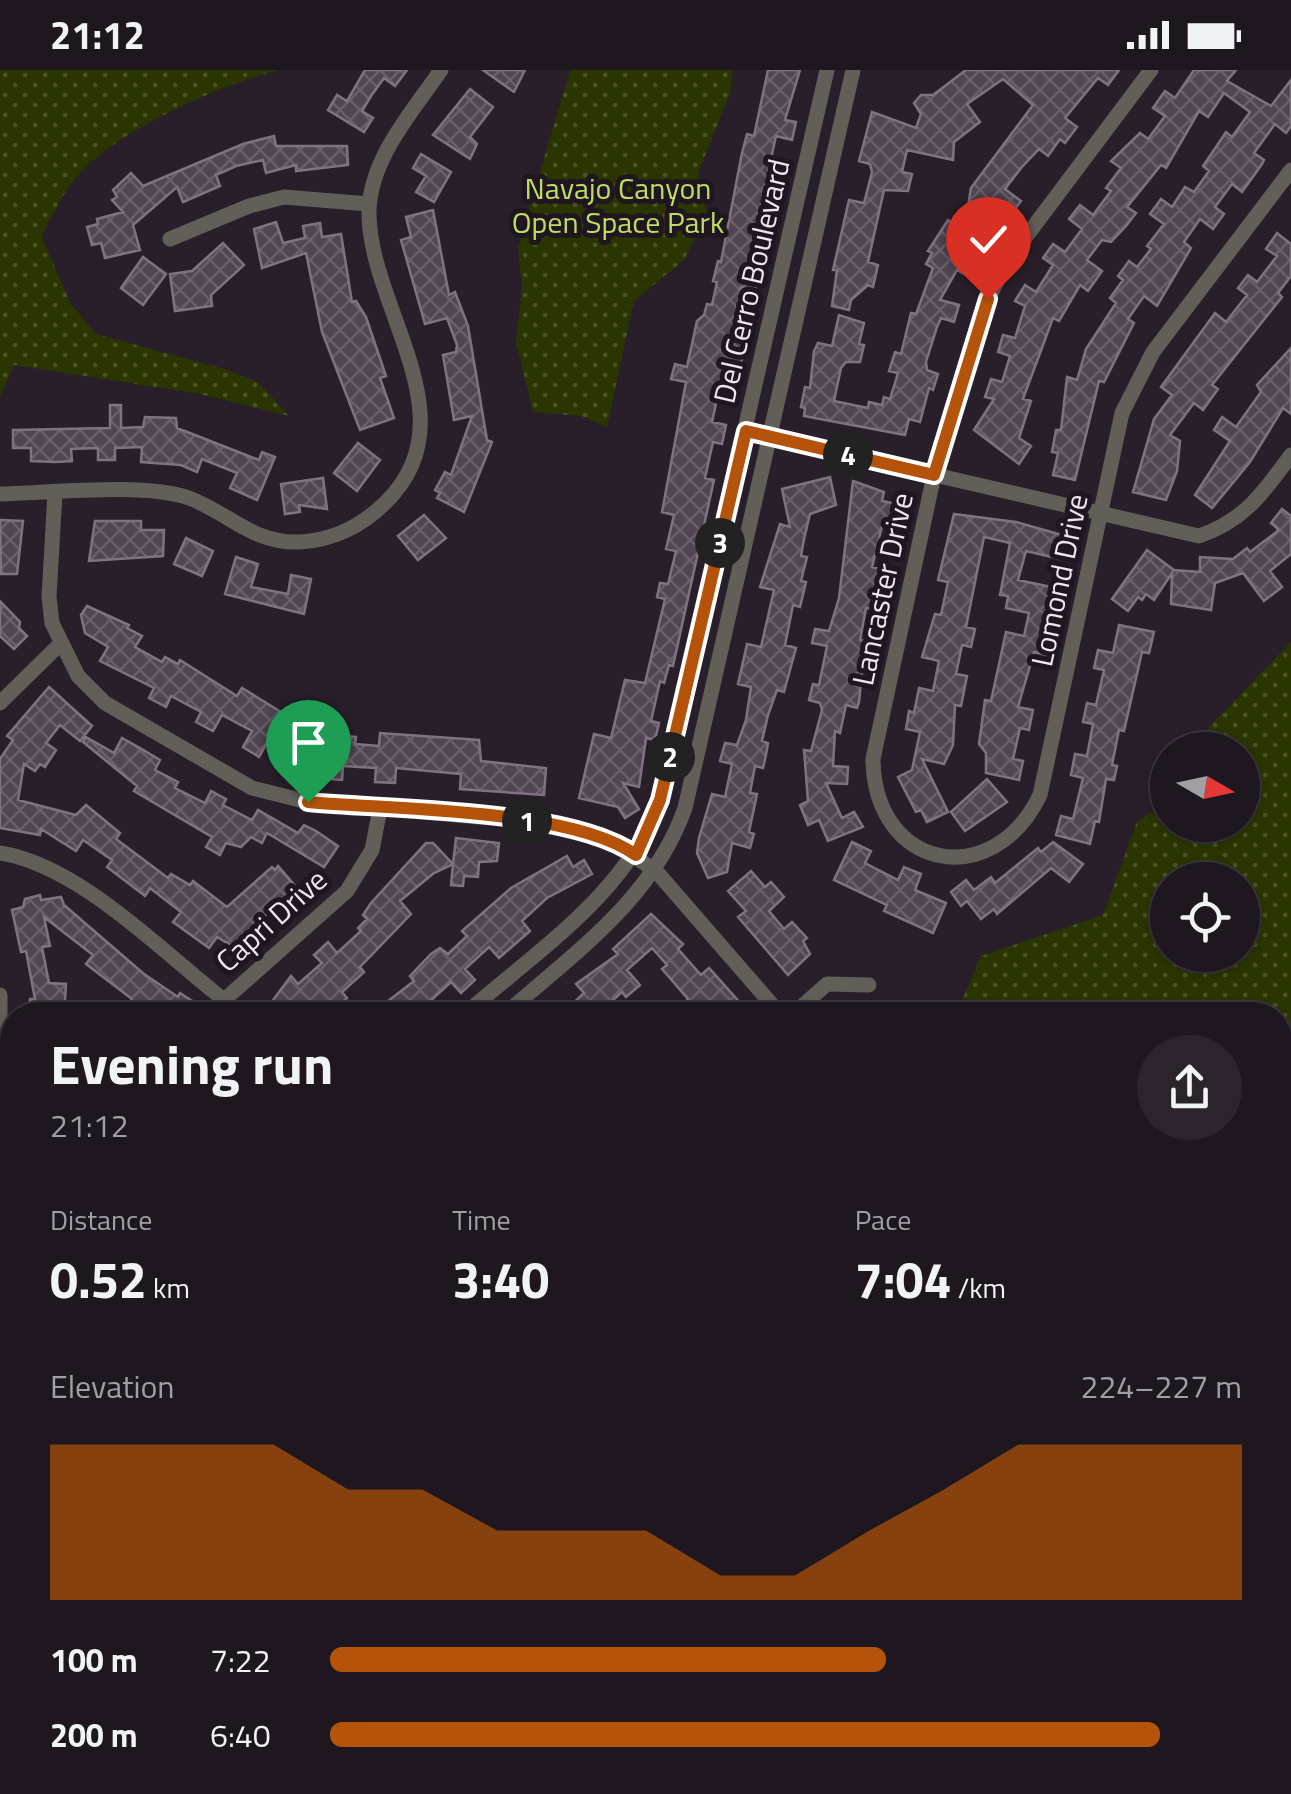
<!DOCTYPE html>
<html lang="en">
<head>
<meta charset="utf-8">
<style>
	:root { --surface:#1f1720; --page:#2c242d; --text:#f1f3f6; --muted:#a19fa5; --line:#3c363e; --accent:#b45309 }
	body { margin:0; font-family:"Titillium Web",sans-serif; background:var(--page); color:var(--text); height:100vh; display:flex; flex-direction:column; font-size:38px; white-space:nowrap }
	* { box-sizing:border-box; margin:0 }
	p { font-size:32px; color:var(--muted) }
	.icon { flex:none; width:55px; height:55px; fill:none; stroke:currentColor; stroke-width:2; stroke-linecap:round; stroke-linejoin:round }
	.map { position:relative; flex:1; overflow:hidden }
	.drawer { position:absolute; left:0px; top:932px; width:1292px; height:792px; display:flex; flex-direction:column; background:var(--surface); border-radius:40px 40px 0 0; box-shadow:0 2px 8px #0004,0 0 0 2px var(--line) }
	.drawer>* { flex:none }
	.needle { width:65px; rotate:99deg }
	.fabs { position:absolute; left:1150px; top:662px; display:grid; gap:20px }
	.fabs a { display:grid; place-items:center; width:110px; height:110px; border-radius:50%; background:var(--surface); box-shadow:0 2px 8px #0004,0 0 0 2px var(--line); font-size:50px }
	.pin { position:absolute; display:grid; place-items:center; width:85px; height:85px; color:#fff; margin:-102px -42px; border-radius:50% 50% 50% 0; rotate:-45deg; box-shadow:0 0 10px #0007 }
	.pin .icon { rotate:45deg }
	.km { position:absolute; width:50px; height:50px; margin:-25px; border-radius:50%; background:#222; color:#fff; font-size:28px; line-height:50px; text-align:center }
	.round { display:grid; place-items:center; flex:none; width:105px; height:105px; border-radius:52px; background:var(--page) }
	.headline { display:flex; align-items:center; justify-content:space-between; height:170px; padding:0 50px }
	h1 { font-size:55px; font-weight:700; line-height:75px }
	.figures { display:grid; grid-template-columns:repeat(3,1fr); gap:15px; height:170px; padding:10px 50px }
	.figures div { display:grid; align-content:center }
	.figures b { font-size:50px; font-weight:700 }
	.figures small { font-size:28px; font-weight:400 }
	.figures p { font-size:28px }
	.chart { height:280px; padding:20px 50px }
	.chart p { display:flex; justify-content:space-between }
	.chart svg { width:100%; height:180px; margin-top:10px; fill:var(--accent); opacity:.7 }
	ul { padding:0 50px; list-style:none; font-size:32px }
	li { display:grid; grid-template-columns:160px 120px 1fr; align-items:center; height:75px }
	li i { height:25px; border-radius:12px; background:var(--accent) }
	.status { display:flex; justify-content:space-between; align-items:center; height:70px; padding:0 50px; background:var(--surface); direction:ltr }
	.status svg { height:28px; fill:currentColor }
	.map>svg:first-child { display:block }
	.education { fill:#332819 }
	.park { fill:url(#park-dots); fill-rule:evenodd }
	.building { fill:url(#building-cross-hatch); stroke:#807381; stroke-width:2.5 }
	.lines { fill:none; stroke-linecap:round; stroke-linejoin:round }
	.minor { stroke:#615f58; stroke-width:15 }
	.major { stroke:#9f9b8c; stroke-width:20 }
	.route-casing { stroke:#fff; stroke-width:20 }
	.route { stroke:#b45309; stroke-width:12 }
	.labels { text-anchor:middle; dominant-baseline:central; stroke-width:10; stroke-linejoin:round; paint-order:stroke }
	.park-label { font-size:30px; fill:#bfde60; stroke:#201621 }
	.street-label { font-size:30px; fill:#eee7ee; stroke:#201621 }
</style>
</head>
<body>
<div class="status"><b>21:12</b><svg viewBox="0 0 49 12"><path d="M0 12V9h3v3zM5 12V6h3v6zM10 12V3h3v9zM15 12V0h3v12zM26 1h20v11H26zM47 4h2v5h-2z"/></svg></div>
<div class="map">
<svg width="1291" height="1724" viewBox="0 0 1291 1724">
	<defs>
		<pattern id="park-dots" width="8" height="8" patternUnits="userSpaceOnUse" patternTransform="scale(2.5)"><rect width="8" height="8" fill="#2b3500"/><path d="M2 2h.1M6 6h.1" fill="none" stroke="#4a5226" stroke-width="1.8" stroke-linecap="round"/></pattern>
		<pattern id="building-cross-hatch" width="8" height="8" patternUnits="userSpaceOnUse" patternTransform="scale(2.5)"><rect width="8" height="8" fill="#504551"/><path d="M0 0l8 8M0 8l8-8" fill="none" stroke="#6a606a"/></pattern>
	</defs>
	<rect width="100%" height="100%" fill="#291f2a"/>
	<path class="education" d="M293,1713H690L688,1724H298Z"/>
	<path class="park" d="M0,0H279C222,14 123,58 82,101C65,118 53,145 41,166L71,234L96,264L228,300L259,313L289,346L200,324L14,295L0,326Z
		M570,0H733L730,24L698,103L707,143L684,190L634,231L607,357L581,346L533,342L516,272L522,217L518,178Z
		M1291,572V955L1280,962V945H956L981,886L1103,845L1137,752L1167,733L1168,755H1242V680H1200L1209,657ZM1168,810H1242V885H1168Z
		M0,1578L12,1632V1683L0,1656Z"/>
	<path class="building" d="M365,0H407L395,16L384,8L371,26L362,41L373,48L364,62L328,40L337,25L347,31Z
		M483,0H525L514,22Z
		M768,0H800L785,50L796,52L792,70L776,66L768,102L784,105L780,122L764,119L759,144L760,149L773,152L769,172L756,169L749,199L760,202L755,220L741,217L734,249L750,253L741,294L729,292L719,320L712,352L726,355L722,374L713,372L705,408L714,410L673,596L669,595L664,613L660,611L651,651L659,653L655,670L646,668L639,717L623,713L639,739L625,748L618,737L579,728L594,664L611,668L625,610L645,613L665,529L657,527L660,513L668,514L676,481L666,479L674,445L662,442L686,312L671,309L675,294L687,297L697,251L704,245L707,234L712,235L717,212L713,211L718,191L721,192L742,83L747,64L754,66Z
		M966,0H1119L1108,15L1098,8L1065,48L1077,57L1065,73L1060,69L1048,86L1039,79L1021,98L1005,119L1021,131L1009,147L1002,142L968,206L957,200L940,230L959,235L954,252L941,248L937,257L926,292L927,300L938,304L933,320L929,318L920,352L909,349L905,365L804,346L805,338L801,337L805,317L810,318L814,281L818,273L832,276L839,245L864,253L859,274L864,275L860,292H846L841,298L834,331L868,338L869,332L882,335L884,327L890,329L898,303L889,301L895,282L901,284L911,243L916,244L933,198L926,194L932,183L928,181L948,150L956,155L968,136L971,118L1033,35L1003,9L967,34L980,52L954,72L953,90L907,80L902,102L912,104L908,121L884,120L868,192L878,195L873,217L868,215L851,230L849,240L832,236L837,200H833L849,130L864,133L872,102L870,94L859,91L872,42L916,58L921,44L914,33L921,25H933Z
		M1194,0H1236L1227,11L1271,36L1291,10V56L1286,63L1275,54L1254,83L1264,90L1262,94L1242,122L1232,114L1215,137L1224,144L1213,159L1200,149L1184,172L1191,178L1157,236L1144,226L1128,249L1134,253L1104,312L1099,311L1075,410L1053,405L1058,383L1052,382L1056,360H1061L1067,307L1077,310L1086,279L1116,233L1110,228L1123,210L1118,206L1129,191L1137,197L1151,179L1147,176L1164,154L1150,144L1161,129L1172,137L1185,117L1194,122L1209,101L1203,96L1218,74L1226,62L1232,67L1250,42L1224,23L1208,47L1199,41L1166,98L1161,95L1127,137L1136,143L1126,156L1111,172L1102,170L1087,190L1102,201L1088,221L1080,215L1059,251L1053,248L1023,329L1031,331L1019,368L1031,376L1019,394L974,360L994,329L985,327L991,309L1002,312L1010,286L998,282L1003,265L1015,268L1025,236L1015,231L1025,215L1036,222L1053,195L1043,188L1053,174L1065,182L1082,159L1069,149L1080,135L1093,145L1111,121L1106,118L1121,98L1111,91L1140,63L1148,69L1165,46L1153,38L1165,21L1175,28Z
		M470,19L493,37L470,67L477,74L470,89L433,65Z
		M274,66L276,76H347L348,95L296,101V95L266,103L263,90L236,96L216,105L220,116L183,132L177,117L133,155L140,180L105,188L101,173L92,175L87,157L98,154L97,149L123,142L112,130L117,127L113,120L131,103L143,116L243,74Z
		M421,84L451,102L434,132L416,122L426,106L413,98Z
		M433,140L449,225L455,222L468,256L487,370L492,372L464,442L437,428L440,423L435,420L445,402L451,405L472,346L454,350L443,285L456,282L457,275L447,248L425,254L401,170L411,167L406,147Z
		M276,152L283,173L305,168L303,156L320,153L322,167L341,164L352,232L356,231L366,247L386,306L380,308L394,348L360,360L322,262L306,183L262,198L254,159Z
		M1277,163L1291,174V206L1278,223L1282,227L1212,315L1218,319L1203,340L1194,333L1170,365L1180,371L1177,401L1166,430L1133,422L1154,349L1172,325L1161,317L1215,243L1226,252L1247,225L1238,218L1248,205L1257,212L1277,186L1266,179Z
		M223,173L244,195L211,225L212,236L175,241L170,204L192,201Z
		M143,187L166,204L143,235L121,218Z
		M1291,278V344L1283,338L1250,392L1212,438L1195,425L1230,371L1214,360L1222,347L1236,357L1261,322L1257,315Z
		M110,335H121V358L143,357L145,347L176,348L177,358L259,390L262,382L275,387L257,430L230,418L237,403L202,389L197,402L181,395L141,392L142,377L115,378V390H98V378L71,379L72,391L55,392L31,391V378H13V360L110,358Z
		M358,373L380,390L357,421L334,403Z
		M830,407L836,435L810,444L804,469L801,486L807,487L801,511L806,512L800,537L793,535L785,575L796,578L784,622L777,620L768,645L762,671L768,673L766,685L763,698L755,696L750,723L757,724L749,762L754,764L750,778L732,773L727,802L708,808L697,783L699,768L712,724L725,727L732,694L720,691L725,673L737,675L746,650L751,617L738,614L743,592L747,574L761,577L774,520L760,517L780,454L790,457L782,419Z
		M323,408L327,439L299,435L300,442L285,444L281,414Z
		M853,411L884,422L882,431L898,434L894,450L884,448L872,497L888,501L874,539L866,538L860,570L865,571L859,632L857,638L846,635L840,663L835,661L833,696L848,697L847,714L826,713L842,748L854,742L863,757L828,771L819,750L808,755L800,735L808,731L804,680L811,681L822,640L820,633L809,630L813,614L819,615L827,576L812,573L815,559L829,561L839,528Z
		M1282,439L1291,446V484L1270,501L1282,517L1264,531L1243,503L1215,513L1211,540L1171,534L1172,503L1154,530L1146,524L1142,530L1138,527L1128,541L1112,529L1147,480L1174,500L1200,502V487L1233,489L1247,478L1250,482L1279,460L1271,453Z
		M954,444L1016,452L1065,466L1060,489L1026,481L1018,510L1056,518L1046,585L1034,582L1018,637L1033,640L1029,660L1020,658L1013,689L1023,691L1019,710L986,703V683L979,674L985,630L991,631L1006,562L1024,566L1029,543L1006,538L1008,526L1000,525L1010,473L984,467L966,557L975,559L971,577L962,575L956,604L967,606L961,636L955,635L953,675L944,694L922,689L948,742L927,752L921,740L916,742L898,707L912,700L920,662L906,659L909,641L914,643L919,618L933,621L939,591L922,587L935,544L941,545L948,512L938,510Z
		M424,445L446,468L418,490L398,466Z
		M0,450L23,451L17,504H1Z
		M95,451H141V460H164L163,486L89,491Z
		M186,468L213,481L202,506L174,494Z
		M236,487L258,494L251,517L288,524L291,505L311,509L304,544L225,524Z
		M0,531L20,552L19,558L27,566L14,579L0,566Z
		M87,536L129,555L127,558L142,566L135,577L162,592L165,587L178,594L180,590L237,626L242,618L286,645L290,637L317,649L329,656L326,665L356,667L355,674L379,676L380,663L479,670L481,691L546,698L544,725L460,719L461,704L396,698L395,713L375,712L376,698L343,696L342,710L317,708L295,697L303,682L271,666L259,687L243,677L252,661L222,645L213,661L196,652L201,642L171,626L166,637L149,628L154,618L100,591L108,577L85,563L81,545Z
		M1119,555L1154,562L1149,583L1142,582L1124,661L1119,660L1112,695L1117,696L1114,710L1106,709L1099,752L1095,751L1090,774L1056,765L1061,746L1073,749L1083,708L1071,705L1075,684L1087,686L1093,654L1083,652L1087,633L1096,635L1104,600L1094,598L1098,580L1113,583Z
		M49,617L92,656L80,671L60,655L46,673L56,680L45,697L40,694L35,701L24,694L18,730L76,745L86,735L120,763L116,769L168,808L171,804L190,815L193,811L227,837L272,797L275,800L278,796L304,826L291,838L283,829L256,854L242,882L217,867L209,878L173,852L181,842L150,818L145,826L107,797L112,790L83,770L76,781L41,759L40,765L0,758V689L13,670L7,666Z
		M86,667L114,683L122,668L140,678L160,690L155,700L178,712L175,718L205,733L211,721L226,729L223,735L252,750L258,740L298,763L304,755L316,761L338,776L324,797L267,763L262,773L251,767L241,777L226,773L220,785L206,777L212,767L134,721L137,716L83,672Z
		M987,709L1007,732L965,761L951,742Z
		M456,768L499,773L497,791L479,792L478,807L464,806L463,816L451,815L453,794L434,803L400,831L411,844L360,897L364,902L342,922L347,928L334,939L326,931L310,945H262L291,906L298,914L322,893L314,885L328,872L337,883L361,861L358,858L367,849L363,845L371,833L426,773H433L453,794Z
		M852,772L871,781L865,793L898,810L904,797L921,804L915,820L946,833L933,863L884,841L887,835L834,810Z
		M1053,772L1083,794L1069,812L1051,798L997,844L994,839L981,849L967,831L961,836L951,822L966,810L974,820L991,807L995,813L1038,778L1041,782Z
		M567,786L573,797L584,790L592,804L547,828L522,851L530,861L499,888L489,877L465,899L475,910L461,923L451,912L415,945H370L414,911L410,906L431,884L440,878L448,884L467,866L462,861L511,818Z
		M751,801L765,817L771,812L784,827L769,841L784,859L792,852L807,868L803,871L810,884L788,905L738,847L746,841L728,821Z
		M40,825L41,830L61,827L64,835L144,904L178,927L180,923L194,932L185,945H121L132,929L86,894L93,885L44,847L50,876L42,877L49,913L66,914L64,945H29L30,929H35L26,881L21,882L12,840L23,837L25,829Z
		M651,844L683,874L678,879L701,905L709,898L751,945H694L684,933L688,929L662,899L667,895L652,878L627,900L640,915L626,927L622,922L596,945H561L584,923L576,914L618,884L613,879Z
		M10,1030L12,1184L0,1191V1061Z
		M0,1309L12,1321V1365L0,1353Z
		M113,1712H168L181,1724H105Z
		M742,1712H777L775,1724H740Z"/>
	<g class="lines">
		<path class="minor" d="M1151,0L1007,192L988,229L934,405L873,689C874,799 992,824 1040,725L1122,343L1153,282L1291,100
			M170,169L249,136L284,127L369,134
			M745,361L1199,466C1244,451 1263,423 1291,385
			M55,423L49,527L52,553L78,606L105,633L252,718L308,732L548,753L600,764L656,801L781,945
			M0,424C49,423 145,412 189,428C229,443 253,474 300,472C334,470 362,456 386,432C473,347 367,236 369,140C371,87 413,41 441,0
			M0,633L59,575
			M0,783C80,796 160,880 224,930
			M0,925V966
			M213,945L224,930L347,821L372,780L380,739
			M464,945C535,882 628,823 660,730L827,0
			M504,945C574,883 653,829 685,738L853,0
			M792,945L827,914L869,915
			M1280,1162L1291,1129
			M1280,1236H1291
			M0,1257L12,1270
			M1280,1415L1291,1417
			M209,1712L225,1724
			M249,1712L251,1724
			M275,1712L277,1724
			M1197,1712L1201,1724
			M708,1724L710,1712
			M896,1724L897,1712"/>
		<path class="major" d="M0,1701L10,1724"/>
	</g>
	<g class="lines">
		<g class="route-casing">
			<path id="route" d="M308,732C393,740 570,738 636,785L660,730L746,361L934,405L988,229"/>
		</g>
		<use href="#route" class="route"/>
	</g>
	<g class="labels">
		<g class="park-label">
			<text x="618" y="118">Navajo Canyon<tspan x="618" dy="34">Open Space Park</tspan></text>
		</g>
		<g class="street-label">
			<text transform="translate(751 211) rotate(-77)">Del Cerro Boulevard</text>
			<text transform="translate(1059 510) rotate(-78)">Lomond Drive</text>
			<text transform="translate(882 519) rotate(-78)">Lancaster Drive</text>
			<text transform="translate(271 850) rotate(-42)">Capri Drive</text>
		</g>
	</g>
</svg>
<div class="fabs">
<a><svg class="needle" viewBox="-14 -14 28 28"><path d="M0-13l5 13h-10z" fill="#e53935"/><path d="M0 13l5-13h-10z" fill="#a19fa5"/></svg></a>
<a><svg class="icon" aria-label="locate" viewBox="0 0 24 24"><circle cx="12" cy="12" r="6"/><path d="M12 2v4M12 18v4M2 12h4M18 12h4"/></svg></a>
</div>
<div class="pin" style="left:308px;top:732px;background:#1e9e55"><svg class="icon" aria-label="arrive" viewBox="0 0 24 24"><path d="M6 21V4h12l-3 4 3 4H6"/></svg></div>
<div class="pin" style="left:988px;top:229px;background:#d93025"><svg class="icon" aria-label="check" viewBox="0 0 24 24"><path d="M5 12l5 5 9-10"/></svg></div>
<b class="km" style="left:527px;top:751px">1</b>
<b class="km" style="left:670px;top:687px">2</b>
<b class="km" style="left:720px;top:473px">3</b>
<b class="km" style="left:848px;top:385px">4</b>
<section class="drawer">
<div class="headline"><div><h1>Evening run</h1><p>21:12</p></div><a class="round"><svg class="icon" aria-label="share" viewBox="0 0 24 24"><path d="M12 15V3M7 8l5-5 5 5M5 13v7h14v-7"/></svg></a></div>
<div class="figures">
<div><p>Distance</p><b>0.52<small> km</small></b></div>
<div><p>Time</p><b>3:40</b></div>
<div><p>Pace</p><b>7:04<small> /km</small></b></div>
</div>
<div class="chart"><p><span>Elevation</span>224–227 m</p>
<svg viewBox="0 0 160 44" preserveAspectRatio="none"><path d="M0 44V6L10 6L20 6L30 6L40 17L50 17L60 27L70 27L80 27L90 38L100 38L110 27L120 17L130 6L140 6L150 6L160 6V44z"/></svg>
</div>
<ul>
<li><b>100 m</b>7:22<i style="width:61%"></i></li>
<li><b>200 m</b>6:40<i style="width:91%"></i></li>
</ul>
</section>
</div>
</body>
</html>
